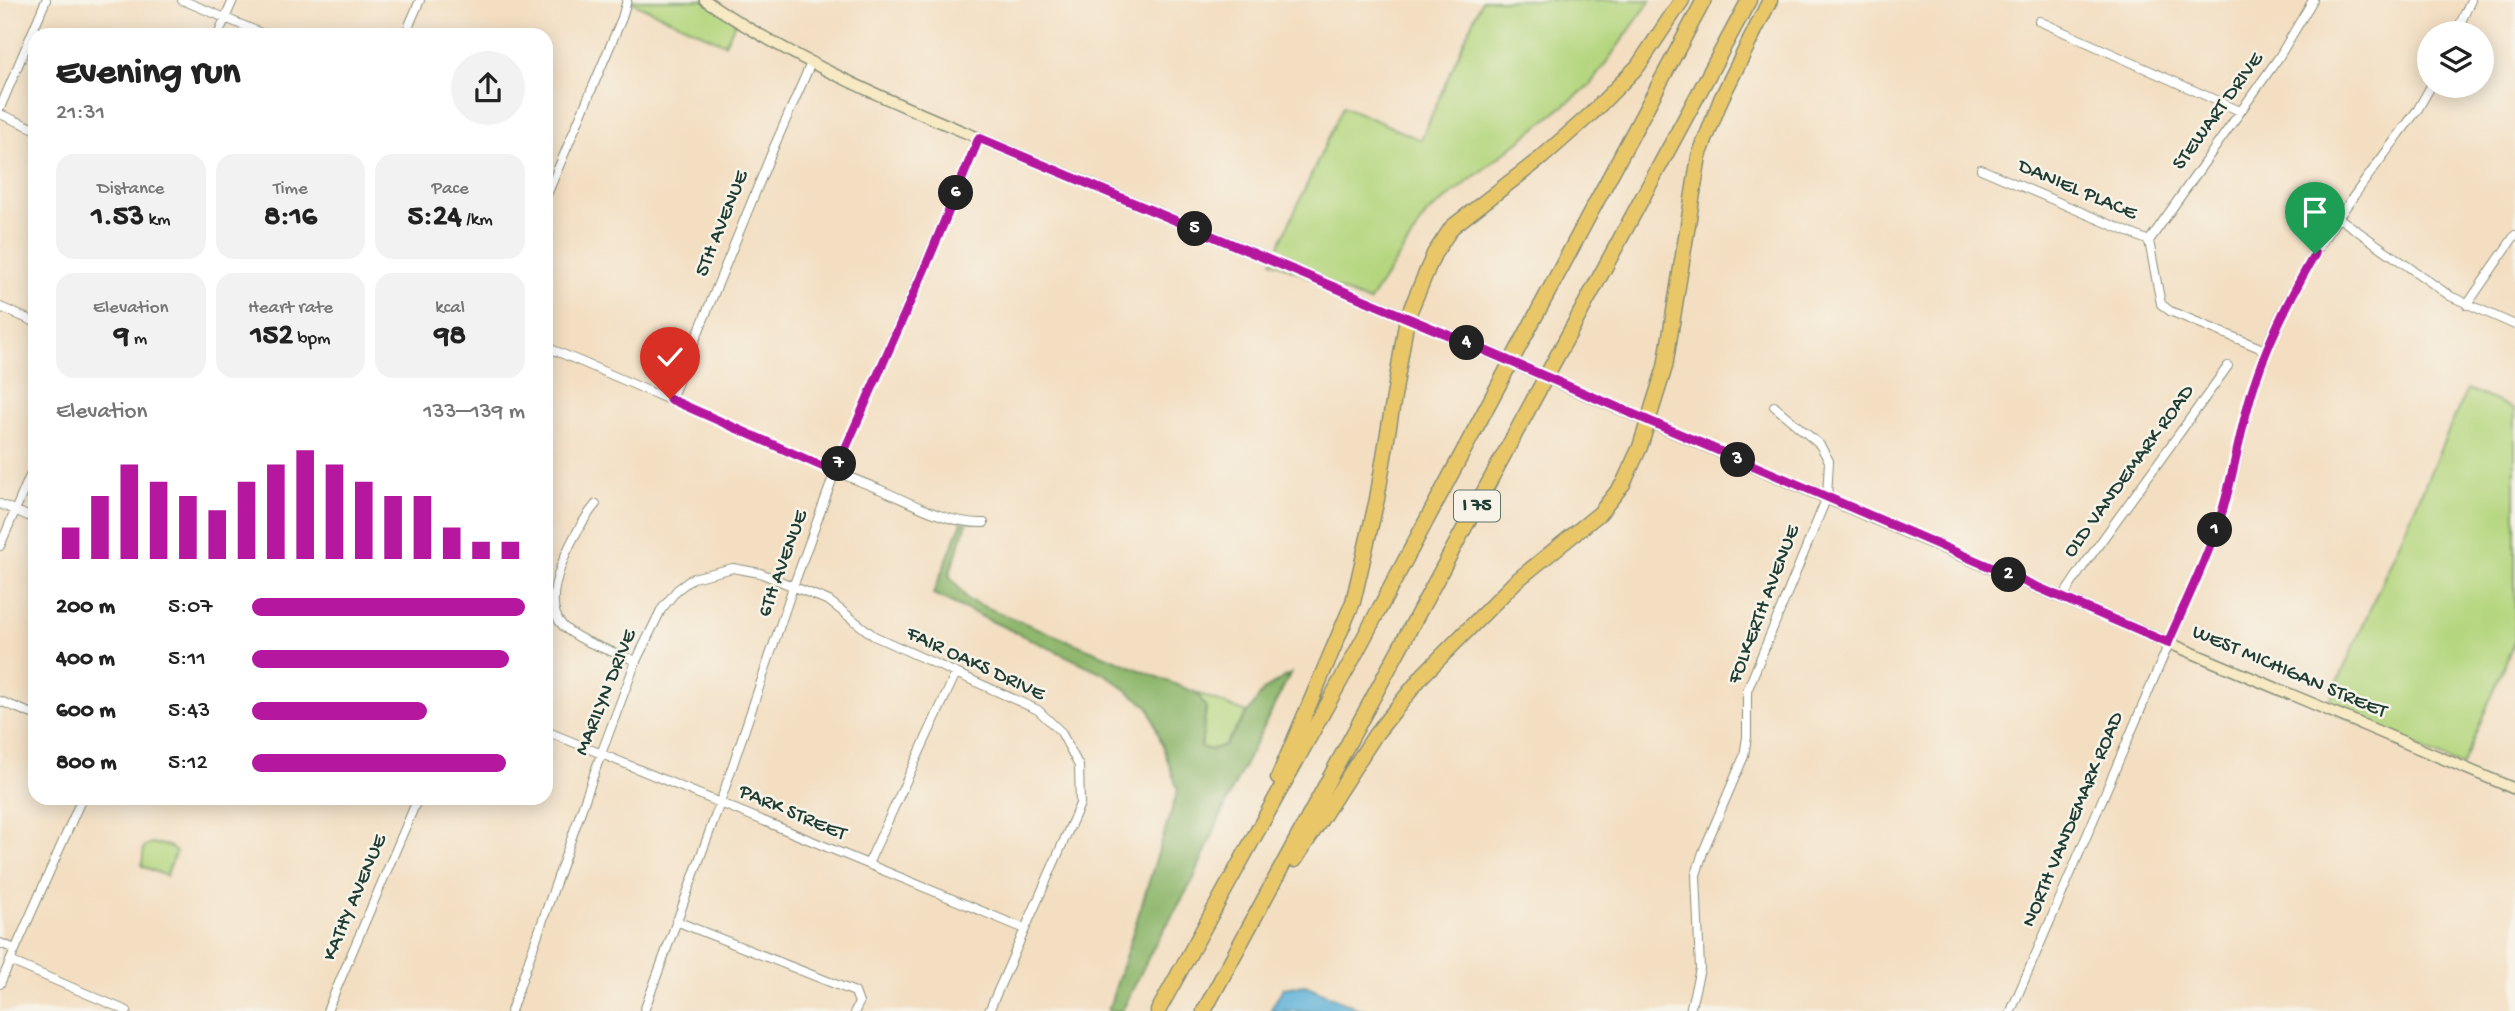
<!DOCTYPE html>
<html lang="en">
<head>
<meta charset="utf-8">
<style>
	:root { --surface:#fff; --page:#f2f2f2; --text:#222; --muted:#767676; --accent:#b5179e }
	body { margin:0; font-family:"Gochi Hand",sans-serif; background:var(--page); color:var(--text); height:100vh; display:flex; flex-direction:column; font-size:26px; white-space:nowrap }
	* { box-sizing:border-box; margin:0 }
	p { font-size:23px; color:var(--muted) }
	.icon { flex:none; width:38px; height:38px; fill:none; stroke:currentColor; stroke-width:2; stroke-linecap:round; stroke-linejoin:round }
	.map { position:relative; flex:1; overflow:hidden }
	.sheet { position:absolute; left:28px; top:28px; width:525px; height:777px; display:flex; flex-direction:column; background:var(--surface); border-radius:21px; box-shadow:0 4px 18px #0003 }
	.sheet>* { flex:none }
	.fabs { position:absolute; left:2417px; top:21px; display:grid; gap:14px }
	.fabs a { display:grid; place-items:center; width:77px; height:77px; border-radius:50%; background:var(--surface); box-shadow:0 4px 18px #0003; font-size:35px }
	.pin { position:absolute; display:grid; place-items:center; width:60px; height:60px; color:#fff; margin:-72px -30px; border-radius:50% 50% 50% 0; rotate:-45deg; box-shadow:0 0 7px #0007 }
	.pin .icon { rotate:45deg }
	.km { position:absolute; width:35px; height:35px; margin:-18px; border-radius:50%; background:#222; color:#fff; font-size:19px; line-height:35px; text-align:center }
	.round { display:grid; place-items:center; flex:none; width:74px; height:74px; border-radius:37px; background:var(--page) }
	.head { display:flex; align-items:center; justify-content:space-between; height:119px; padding:0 28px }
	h1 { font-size:38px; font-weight:800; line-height:52px }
	.stats { display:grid; grid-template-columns:repeat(3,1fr); gap:10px; height:119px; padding:7px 28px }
	.stats div { display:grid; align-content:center; border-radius:18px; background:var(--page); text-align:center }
	.stats b { font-size:30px; font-weight:800 }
	.stats small { font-size:19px; font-weight:400 }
	.stats p { font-size:19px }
	.chart { height:196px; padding:14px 28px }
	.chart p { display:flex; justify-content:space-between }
	.chart svg { width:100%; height:126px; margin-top:7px; stroke:var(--accent); stroke-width:6 }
	ul { padding:0 28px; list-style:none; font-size:23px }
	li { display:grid; grid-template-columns:112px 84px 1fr; align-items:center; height:52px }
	li i { height:18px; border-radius:9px; background:var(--accent) }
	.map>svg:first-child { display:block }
	.green { fill:#b4d67e; stroke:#6a8a59; stroke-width:2 }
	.forest { fill:#8fb76d; stroke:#577a50; stroke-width:2 }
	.water { fill:#5cb0d8; stroke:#3e7686; stroke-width:2 }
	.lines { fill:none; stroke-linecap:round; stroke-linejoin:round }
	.street-casing { stroke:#898e7a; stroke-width:10 }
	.secondary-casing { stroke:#898e7a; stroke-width:13 }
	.highway-casing { stroke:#898e7a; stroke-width:17 }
	.street { stroke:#fff; stroke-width:8 }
	.secondary { stroke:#f6e9c3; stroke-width:10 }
	.highway { stroke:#e9c769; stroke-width:14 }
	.secondary-bridge-casing { stroke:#898e7a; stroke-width:13; stroke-linecap:butt }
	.secondary-bridge { stroke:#f6e9c3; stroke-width:10 }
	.route-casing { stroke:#fff; stroke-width:14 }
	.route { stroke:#b5179e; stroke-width:9 }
	.labels { text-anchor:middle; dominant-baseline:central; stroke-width:5; stroke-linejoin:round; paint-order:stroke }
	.shield { fill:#f7f3e8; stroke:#60746a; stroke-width:2 }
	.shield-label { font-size:19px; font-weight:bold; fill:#1f3d34 }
	.street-label { font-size:21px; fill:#1f3d34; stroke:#f7f3e8 }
</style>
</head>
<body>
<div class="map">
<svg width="2515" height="1011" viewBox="0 0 2515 1011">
	<rect width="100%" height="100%" fill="#f7f3e8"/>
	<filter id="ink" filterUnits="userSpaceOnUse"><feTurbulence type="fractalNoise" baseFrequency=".0143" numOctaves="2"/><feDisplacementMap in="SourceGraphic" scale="14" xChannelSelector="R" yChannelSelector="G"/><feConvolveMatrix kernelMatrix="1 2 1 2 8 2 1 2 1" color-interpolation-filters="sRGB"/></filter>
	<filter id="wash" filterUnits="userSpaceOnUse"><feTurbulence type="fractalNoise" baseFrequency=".00686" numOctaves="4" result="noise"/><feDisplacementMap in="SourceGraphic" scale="28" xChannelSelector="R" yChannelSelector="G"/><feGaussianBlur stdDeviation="1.57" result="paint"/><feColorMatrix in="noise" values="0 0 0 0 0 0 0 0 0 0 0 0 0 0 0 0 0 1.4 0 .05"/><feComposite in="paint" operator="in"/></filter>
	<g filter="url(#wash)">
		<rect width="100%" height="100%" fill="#f3dec1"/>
		<path class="green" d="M627,0H705L736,21L725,44Z
			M1482,0H1651L1590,85L1427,214L1369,302L1272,261L1343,106L1421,140Z
			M2467,389L2515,409V640L2462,766L2326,709Z
			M1197,693L1247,713L1224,745L1210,750L1201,747L1206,709Z
			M151,843L169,846L176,852L166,876L142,866L144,847Z"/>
		<path class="forest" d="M962,522L967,523L949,575L968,600L1197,693L1206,708L1201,747L1210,750L1225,745L1264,690L1290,674L1231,792L1193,880L1151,952L1122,1011H1108L1178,790L1149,707L1105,674L933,594Z"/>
		<path class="water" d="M1305,985L1364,1011H1270L1283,988Z"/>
	</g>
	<g filter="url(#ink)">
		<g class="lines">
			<g class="street-casing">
				<path id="street" d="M182,0L266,35
					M2039,21L2240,111
					M2456,33L2471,0
					M218,35L233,0
					M405,35L420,0
					M0,108L46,0
					M0,114L35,129
					M1981,169L2149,241
					M546,197L622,18L627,0
					M2339,218L2450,296L2515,325
					M2149,241L2279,57L2313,0
					M2149,241L2161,304L2170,311L2265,350
					M2467,305L2515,235
					M0,307L35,322
					M546,347C657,393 766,445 879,489C912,503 947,524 984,523
					M671,399L774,147L811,63
					M0,504L35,519
					M596,504C576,527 536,599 563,626C579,642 615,652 636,661
					M0,546L35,464
					M2062,598L2082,568L2228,366
					M0,701L35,715
					M546,731L1025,929
					M868,864L956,673
					M676,921L855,992L859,1003L855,1011
					M0,943L15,949
					M10,961L127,1011
					M0,984L82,798
					M327,1011L418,798
					M511,1011L601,754L636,661L661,610L677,590L693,578L733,568L760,573L829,601L874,636L1038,710L1061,732L1079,766L1080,804L989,1011
					M644,1011L720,803L793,587L835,472L979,138
					M1690,1011L1700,969L1696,875L1703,852L1744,756L1747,737V691L1827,497L1829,461L1820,445L1774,406
					M2011,1011C2057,906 2102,800 2147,695C2172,635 2200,575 2222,514C2241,460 2245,403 2265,350C2300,261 2362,185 2418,109L2431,86"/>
			</g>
			<g class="secondary-casing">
				<path id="secondary" d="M705,0C814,75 946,124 1068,175C1205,232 1342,290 1479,348
					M1585,394L1920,538L2515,789"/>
			</g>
			<g class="highway-casing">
				<path id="highway" d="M1278,778L1353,602L1377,499L1407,318L1434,254L1452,227L1541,158L1592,113L1638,66L1682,0
					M1295,860L1375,735L1423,675L1515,582L1600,513L1623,484L1640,447L1665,367L1699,156L1721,99L1770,0
					M1158,1011L1352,660L1704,0
					M1204,1011L1749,0"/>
			</g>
			<use href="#street" class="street"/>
			<use href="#secondary" class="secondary"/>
			<use href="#highway" class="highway"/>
			<g class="secondary-bridge-casing">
				<path id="secondary-bridge" d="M1479,348L1585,394"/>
			</g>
			<use href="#secondary-bridge" class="secondary-bridge"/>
		</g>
	</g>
	<g class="lines" filter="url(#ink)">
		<g class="route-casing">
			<path id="route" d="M670,399L835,472L925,268L979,138L1479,348L2168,643C2187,599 2209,555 2223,509C2235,468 2241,425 2254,385C2269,338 2290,297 2315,254"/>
		</g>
		<use href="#route" class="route"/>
	</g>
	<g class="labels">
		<rect class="shield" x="1454" y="490.5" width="46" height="31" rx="5"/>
		<g class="shield-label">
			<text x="1477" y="506">I 75</text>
		</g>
		<g class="street-label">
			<text transform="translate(2219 112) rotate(-54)">STEWART DRIVE</text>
			<text transform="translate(2077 191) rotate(23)">DANIEL PLACE</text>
			<text transform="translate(723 224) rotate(-68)">5TH AVENUE</text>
			<text transform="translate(2130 472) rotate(-54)">OLD VANDEMARK ROAD</text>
			<text transform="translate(784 564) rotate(-70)">6TH AVENUE</text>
			<text transform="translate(1765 605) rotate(-69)">FOLKERTH AVENUE</text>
			<text transform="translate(975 665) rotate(25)">FAIR OAKS DRIVE</text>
			<text transform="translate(2289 673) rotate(23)">WEST MICHIGAN STREET</text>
			<text transform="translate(607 693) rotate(-68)">MARILYN DRIVE</text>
			<text transform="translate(792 814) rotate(23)">PARK STREET</text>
			<text transform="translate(2074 820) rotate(-67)">NORTH VANDEMARK ROAD</text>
			<text transform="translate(356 898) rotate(-67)">KATHY AVENUE</text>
		</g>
	</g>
</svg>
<div class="fabs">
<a><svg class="icon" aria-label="layers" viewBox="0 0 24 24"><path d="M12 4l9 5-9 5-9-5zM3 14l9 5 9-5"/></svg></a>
</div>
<div class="pin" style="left:2315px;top:254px;background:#1e9e55"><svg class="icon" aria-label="arrive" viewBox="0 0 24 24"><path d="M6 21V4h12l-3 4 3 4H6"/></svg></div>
<div class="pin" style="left:670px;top:399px;background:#d93025"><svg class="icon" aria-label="check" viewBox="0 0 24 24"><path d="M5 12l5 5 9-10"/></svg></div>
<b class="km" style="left:2215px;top:530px">1</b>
<b class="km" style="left:2009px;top:575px">2</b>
<b class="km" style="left:1738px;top:460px">3</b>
<b class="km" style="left:1467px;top:343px">4</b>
<b class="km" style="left:1195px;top:229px">5</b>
<b class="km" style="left:956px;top:193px">6</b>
<b class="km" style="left:839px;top:464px">7</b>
<section class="sheet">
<div class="head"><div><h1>Evening run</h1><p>21:31</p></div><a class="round"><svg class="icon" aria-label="share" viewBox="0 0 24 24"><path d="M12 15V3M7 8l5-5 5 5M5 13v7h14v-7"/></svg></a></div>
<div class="stats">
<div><p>Distance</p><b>1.53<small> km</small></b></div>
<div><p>Time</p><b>8:16</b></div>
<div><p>Pace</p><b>5:24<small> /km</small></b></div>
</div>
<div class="stats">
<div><p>Elevation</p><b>9<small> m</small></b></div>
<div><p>Heart rate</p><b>152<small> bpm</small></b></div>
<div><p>kcal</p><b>98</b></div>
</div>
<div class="chart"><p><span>Elevation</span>133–139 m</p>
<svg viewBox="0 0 160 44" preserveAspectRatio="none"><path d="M5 44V33M15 44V22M25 44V11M35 44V17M45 44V22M55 44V27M65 44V17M75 44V11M85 44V6M95 44V11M105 44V17M115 44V22M125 44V22M135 44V33M145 44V38M155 44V38"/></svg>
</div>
<ul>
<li><b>200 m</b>5:07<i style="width:100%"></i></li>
<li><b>400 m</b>5:11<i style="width:94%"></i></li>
<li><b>600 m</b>5:43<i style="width:64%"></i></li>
<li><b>800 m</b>5:12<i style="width:93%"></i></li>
</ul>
</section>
</div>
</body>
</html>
